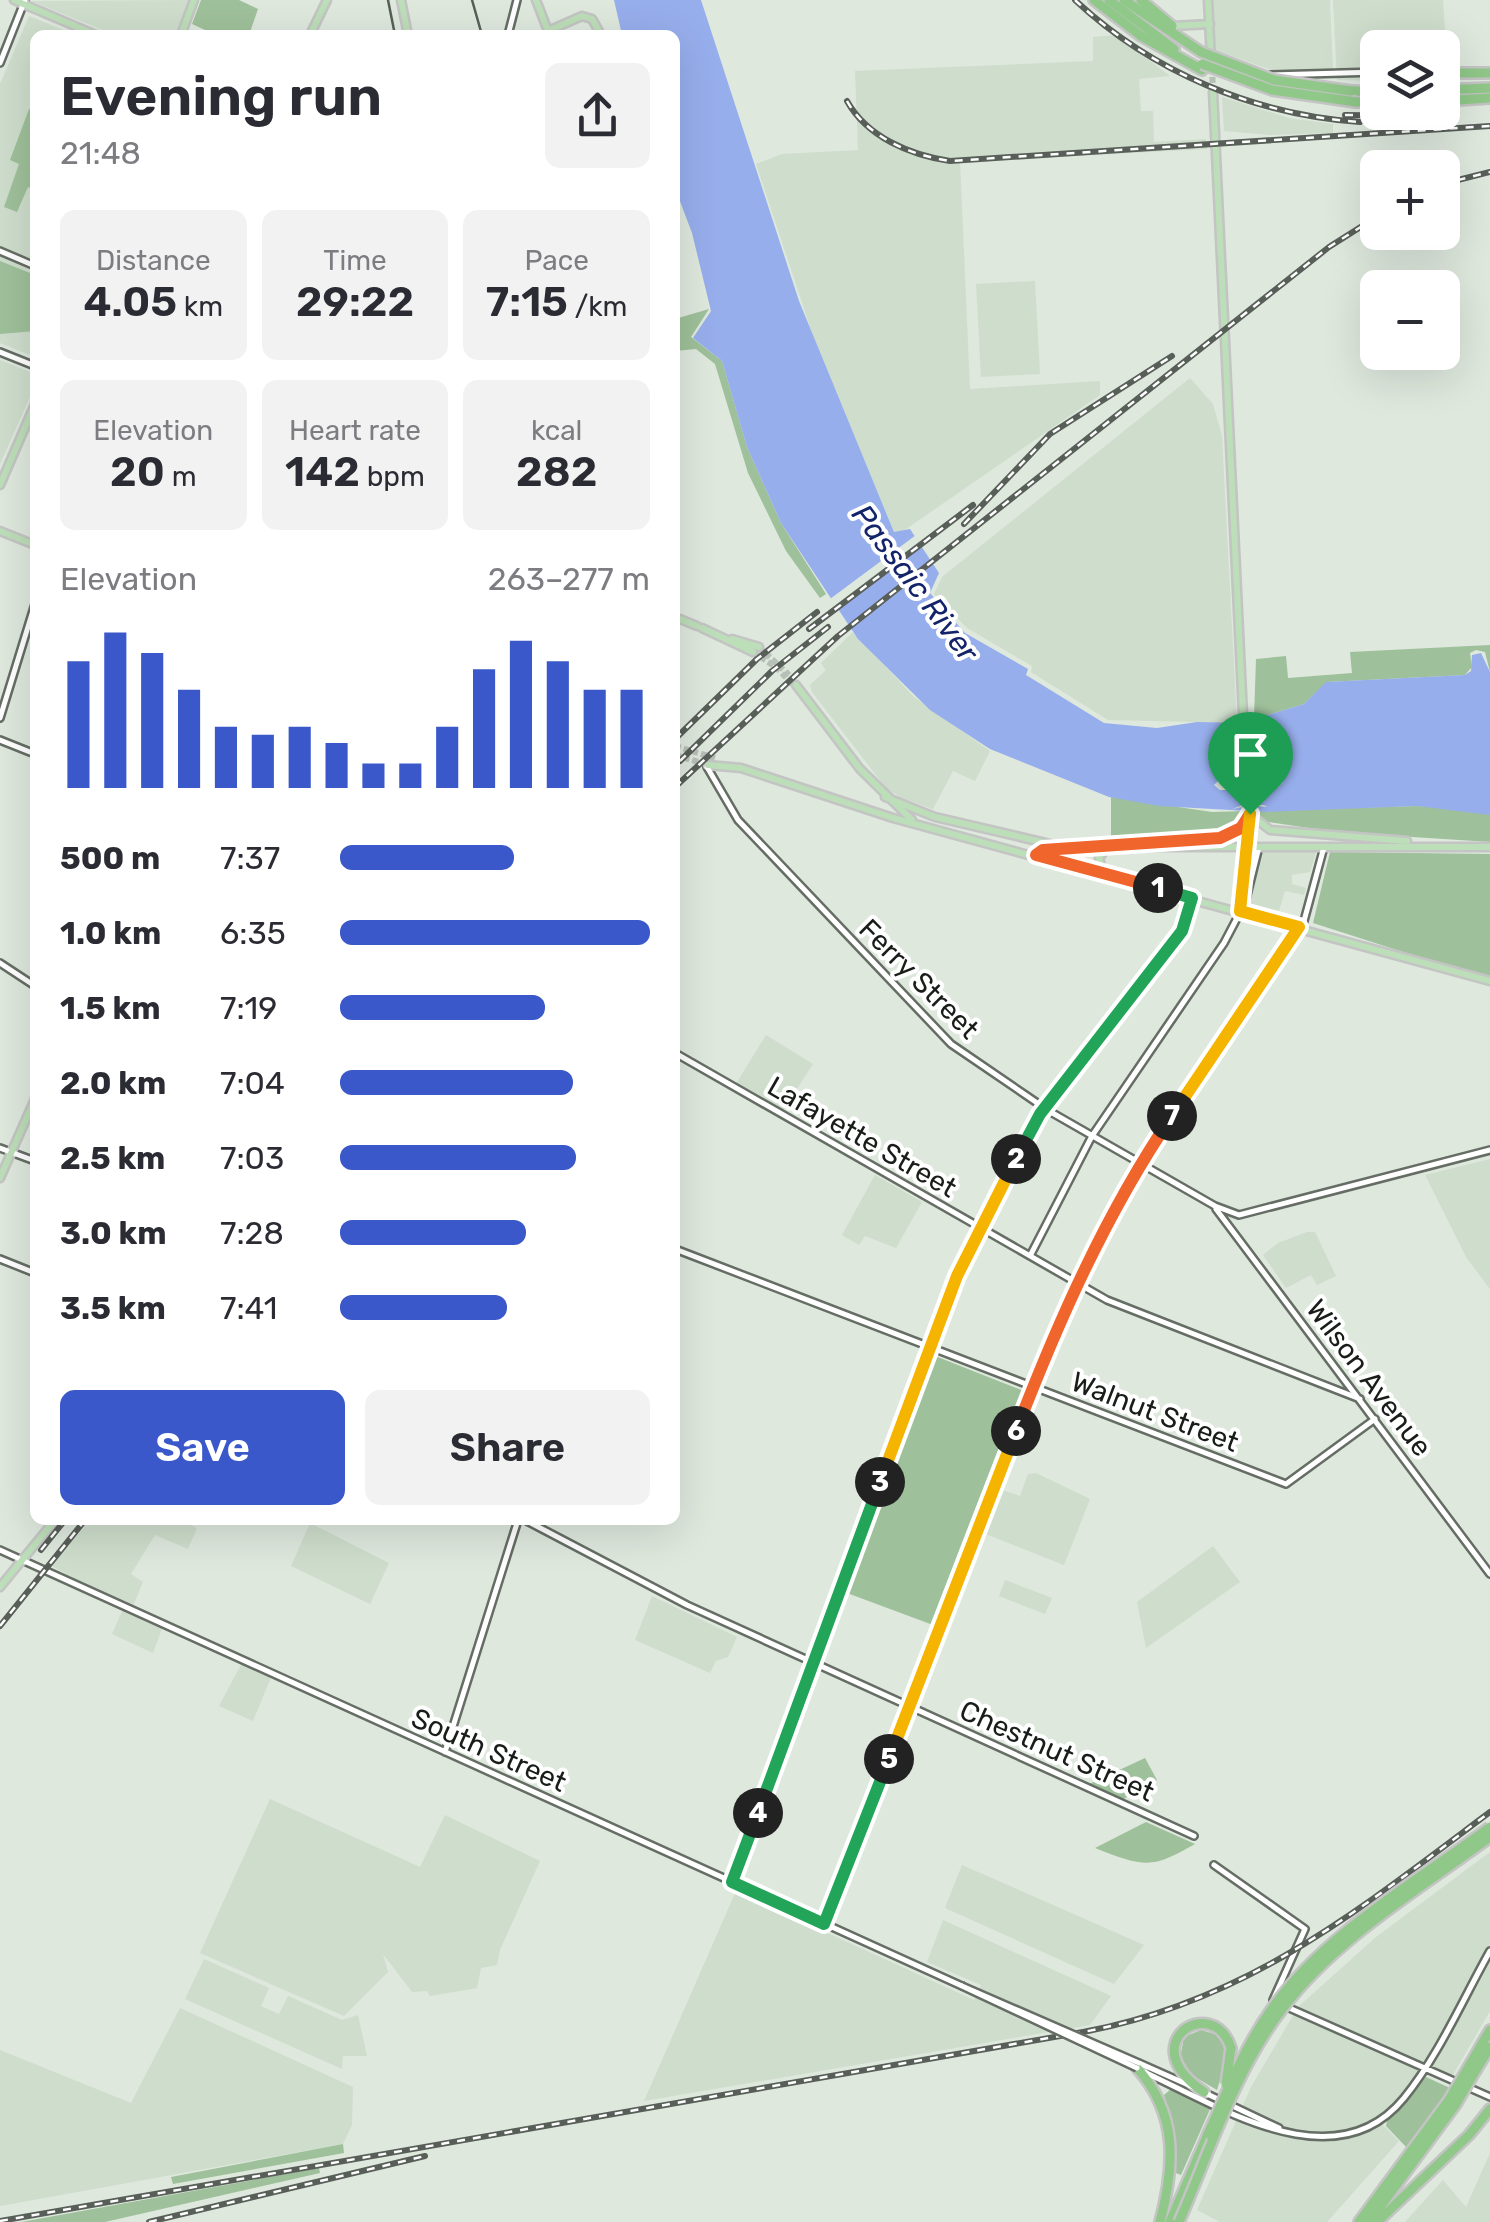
<!DOCTYPE html>
<html lang="en">
<head>
<meta charset="utf-8">
<style>
	:root { --surface:#fff; --page:#f2f2f3; --text:#2b2b33; --muted:#7c7c81; --accent:#3a58c9 }
	body { margin:0; font-family:Rubik,sans-serif; background:var(--page); color:var(--text); height:100vh; display:flex; flex-direction:column; font-size:38px; white-space:nowrap }
	* { box-sizing:border-box; margin:0 }
	p { font-size:32px; color:var(--muted) }
	.icon { flex:none; width:55px; height:55px; fill:none; stroke:currentColor; stroke-width:2; stroke-linecap:round; stroke-linejoin:round }
	.map { position:relative; flex:1; overflow:hidden }
	.panel { position:absolute; left:30px; top:30px; width:650px; height:1495px; display:flex; flex-direction:column; background:var(--surface); border-radius:15px; box-shadow:0 10px 40px #0002 }
	.panel>* { flex:none }
	.buttons { position:absolute; left:1360px; top:30px; display:grid; gap:20px }
	.buttons a { display:grid; place-items:center; width:100px; height:100px; border-radius:15px; background:var(--surface); box-shadow:0 10px 40px #0002; font-size:50px }
	.pin { position:absolute; display:grid; place-items:center; width:85px; height:85px; color:#fff; margin:-102px -42px; border-radius:50% 50% 50% 0; rotate:-45deg; box-shadow:0 0 10px #0007 }
	.pin .icon { rotate:45deg }
	.km { position:absolute; width:50px; height:50px; margin:-25px; border-radius:50%; background:#222; color:#fff; font-size:28px; line-height:50px; text-align:center }
	.round { display:grid; place-items:center; flex:none; width:105px; height:105px; border-radius:15px; background:var(--page) }
	.head { display:flex; align-items:center; justify-content:space-between; height:170px; padding:0 30px }
	h1 { font-size:55px; font-weight:600; line-height:75px }
	.metrics { display:grid; grid-template-columns:repeat(3,1fr); gap:15px; height:170px; padding:10px 30px }
	.metrics div { display:grid; align-content:center; border-radius:15px; background:var(--page); text-align:center }
	.metrics b { font-size:42px; font-weight:600 }
	.metrics small { font-size:28px; font-weight:400 }
	.metrics p { font-size:28px }
	.chart { height:280px; padding:20px 30px }
	.chart p { display:flex; justify-content:space-between }
	.chart svg { width:100%; height:180px; margin-top:10px; stroke:var(--accent); stroke-width:6 }
	.primary-button { display:flex; gap:20px; margin-top:auto; padding:20px 30px }
	.primary-button a { flex:1; height:115px; border-radius:15px; background:var(--accent); color:#fff; font-size:40px; font-weight:600; line-height:115px; text-align:center }
	.primary-button a+a { background:var(--page); color:var(--text) }
	ul { padding:0 30px; list-style:none; font-size:32px }
	li { display:grid; grid-template-columns:160px 120px 1fr; align-items:center; height:75px }
	li i { height:25px; border-radius:12px; background:var(--accent) }
	.map>svg:first-child { display:block }
	.built { fill:#ceddcc }
	.green { fill:#9ec09a }
	.water { fill:#97aeec }
	.pier { fill:#dee8dd }
	.lines { fill:none; stroke-linecap:round; stroke-linejoin:round }
	.primary-tunnel { stroke:#b7bfb6; stroke-width:6; stroke-dasharray:6 3; stroke-linecap:butt }
	.secondary-casing { stroke:#656d64; stroke-width:10 }
	.primary-casing { stroke:#c3c4c3; stroke-width:11 }
	.highway-casing { stroke:#c3c4c3; stroke-width:14 }
	.secondary { stroke:#fff; stroke-width:5 }
	.primary { stroke:#bcdeb8; stroke-width:6 }
	.highway { stroke:#90c889; stroke-width:9 }
	.tram { stroke:#585e58; stroke-width:2.5 }
	.rail-casing { stroke:#585e58; stroke-width:6 }
	.rail { stroke:#fff; stroke-width:2.5; stroke-dasharray:8; stroke-linecap:butt }
	.secondary-bridge-casing { stroke:#656d64; stroke-width:10; stroke-linecap:butt }
	.primary-bridge-casing { stroke:#c3c4c3; stroke-width:11; stroke-linecap:butt }
	.highway-bridge-casing { stroke:#c3c4c3; stroke-width:14; stroke-linecap:butt }
	.secondary-bridge { stroke:#fff; stroke-width:5 }
	.primary-bridge { stroke:#bcdeb8; stroke-width:6 }
	.highway-bridge { stroke:#90c889; stroke-width:9 }
	.split-1-casing { stroke:#fff; stroke-width:20 }
	.split-2-casing { stroke:#fff; stroke-width:20 }
	.split-3-casing { stroke:#fff; stroke-width:20 }
	.split-4-casing { stroke:#fff; stroke-width:20 }
	.split-5-casing { stroke:#fff; stroke-width:20 }
	.split-6-casing { stroke:#fff; stroke-width:20 }
	.split-7-casing { stroke:#fff; stroke-width:20 }
	.split-8-casing { stroke:#fff; stroke-width:20 }
	.split-1 { stroke:#f0652b; stroke-width:12 }
	.split-2 { stroke:#22a559; stroke-width:12 }
	.split-3 { stroke:#f5b400; stroke-width:12 }
	.split-4 { stroke:#22a559; stroke-width:12 }
	.split-5 { stroke:#22a559; stroke-width:12 }
	.split-6 { stroke:#f5b400; stroke-width:12 }
	.split-7 { stroke:#f0652b; stroke-width:12 }
	.split-8 { stroke:#f5b400; stroke-width:12 }
	.labels { text-anchor:middle; dominant-baseline:central; stroke-width:8; stroke-linejoin:round; paint-order:stroke }
	.street-label { font-size:28px; fill:#191d19; stroke:#fff }
	.water-label { font-size:30px; font-style:italic; fill:#14246a; stroke:#fff }
</style>
</head>
<body>
<div class="map">
<svg width="1490" height="2222" viewBox="0 0 1490 2222">
	<rect width="100%" height="100%" fill="#dee8dd"/>
	<path class="built" d="M190,0L176,35H115L31,1Z
		M1209,0H1330L1333,72L1283,74L1212,49Z
		M1333,0H1443L1448,79H1443L1442,48H1378L1377,81L1337,80Z
		M29,16L76,35H35V357L0,343V84Z
		M1116,35L1170,76L1139,79L1141,111H1153L1154,142L1206,139L1207,149L960,162L970,389L1100,381V395L896,536L815,342L756,164L782,154L858,150L855,71L1093,61V37Z
		M1222,97L1289,118L1333,124V133L1271,135L1224,131Z
		M1035,281L1040,374L981,377L976,284Z
		M0,360L35,374V386L0,464Z
		M1190,378L1213,404L1222,436L1237,723L1108,720L1031,672L1032,666L967,628L934,594L942,577Z
		M853,632L914,697L990,751L975,781L953,771L933,809L901,798L886,788L812,692L810,685L826,670L821,663Z
		M1264,851L1316,852L1310,872L1292,875V884L1306,888L1304,895L1285,891L1278,914L1249,906Z
		M766,1035L813,1064L781,1114L734,1087Z
		M1490,1159V1289L1466,1257L1425,1175Z
		M875,1175L922,1202L896,1248L865,1236L859,1245L842,1235Z
		M1307,1232H1315L1336,1276L1317,1285L1311,1275L1286,1288L1263,1255L1278,1243Z
		M1036,1473L1090,1499L1064,1565L983,1533L999,1489L1020,1496L1028,1474Z
		M90,1520H180L197,1528L188,1549L155,1535L131,1574L143,1582L131,1611L163,1626L153,1653L112,1634L124,1607L52,1566Z
		M310,1523L389,1563L370,1604L291,1566Z
		M1213,1546L1240,1582L1146,1648L1137,1602Z
		M1005,1580L1052,1598L1045,1614L999,1596Z
		M652,1596L737,1637L728,1657L716,1661L710,1673L635,1640Z
		M243,1661L272,1675L253,1721L219,1706Z
		M270,1799L420,1867L445,1815L540,1861L500,1950L497,1965L481,1968L477,1988L430,1996L427,1991L412,1992L383,1954L388,1972L344,2016L200,1953Z
		M1490,1852V2011L1450,2080L1424,2066L1412,2090L1380,2122L1399,2141L1327,2222H1220L1197,2210L1251,2087L1298,2007L1376,1937Z
		M962,1865L1144,1945L1114,1984L945,1908Z
		M736,1891L974,2000L981,1985L927,1962L943,1920L1111,1996L1090,2025L644,2101Z
		M204,1959L269,1988L261,2006L279,2014L288,1996L342,2020L358,2015L367,2056H343L342,2069L185,1999Z
		M180,2008L353,2087L352,2125L343,2144L0,2206V2050L131,2103Z
		M1490,2153V2222H1405L1443,2180L1466,2207Z"/>
	<path class="green" d="M201,0H239L258,9L249,35H216L192,24Z
		M29,109L35,111V190L28,187L17,212L4,207L19,164L10,160Z
		M0,261L35,275V331L0,334Z
		M709,309L691,337L722,361L747,447L781,523L826,594L820,598L786,551L748,473L715,364L696,349L675,351V319Z
		M1490,645V672L1485,652L1476,650L1470,653L1472,667L1465,675L1327,682L1304,704L1254,719L1256,659L1286,656L1288,678L1352,673L1350,652Z
		M1111,797L1212,812L1417,806L1484,811L1490,815V842L1336,832L1261,821L1240,822L1215,835L1118,842L1111,837Z
		M1330,852L1490,854V980L1313,923Z
		M935,1356L1024,1391L933,1625L847,1593Z
		M1145,1758L1157,1780L1120,1801L1085,1786Z
		M1146,1822L1195,1844C1155,1866 1149,1870 1095,1848Z
		M1201,2030L1222,2036L1226,2060L1217,2090L1183,2070L1186,2065L1180,2058L1184,2037Z
		M1426,2077L1450,2088L1408,2149L1386,2126L1387,2121Z
		M1171,2089L1211,2107L1181,2175L1173,2172V2125L1164,2095Z
		M343,2144L344,2153L173,2184L171,2177Z
		M319,2168L320,2173L105,2222H21Z"/>
	<path class="water" d="M614,0H701L799,301L894,532L910,529L939,573L930,593L965,633L1028,669L1026,675L1104,723L1157,728L1197,722L1253,723L1254,719L1304,704L1326,682L1465,675L1471,671L1472,655L1481,653L1490,672V815L1417,806L1266,812L1159,806L1109,797L990,749L930,710L858,639L781,523L747,447L722,361L693,338L711,311L692,233L675,188V35H622Z"/>
	<path class="pier" d="M916,535L923,545L834,612L826,602Z
		M1239,723H1252L1254,759L1263,758L1254,761V776H1275L1283,782L1278,787L1255,789L1256,805H1264L1267,807L1256,806L1259,817H1242L1243,807L1232,809L1243,805L1242,790H1220L1214,785L1220,779L1242,777L1241,762L1232,759L1241,760Z"/>
	<g class="lines">
		<path class="primary-tunnel" d="M1212,68L1213,92
			M759,647L789,675
			M753,652L777,668L794,686
			M675,746L715,758
			M675,755L708,765"/>
		<g class="secondary-casing">
			<path id="secondary" d="M508,35L517,0
				M0,63L25,0
				M1271,75L1378,72
				M0,251L35,266
				M0,352L35,366
				M0,718L35,604
				M0,740L35,754
				M707,767L738,820L951,1044L1049,1111L1215,1206L1239,1215L1490,1150
				M0,963L35,986
				M675,1053L1107,1300L1360,1399
				M0,1148L35,1161
				M1216,1209L1490,1574
				M675,1249L1286,1484L1375,1419
				M1030,1256L1092,1136L1224,943L1245,903L1259,847
				M0,1259L35,1273
				M525,1520L687,1605L1194,1836
				M0,1550L962,1986
				M445,1752L518,1520
				M1214,1865L1305,1929L1273,2000L1277,2002
				M732,1882L957,1276L1039,1113L1182,931L1191,900
				M824,1924L1052,1338L1140,1164L1304,921L1324,847
				M1287,2007L1490,2097
				M1139,2063L1193,2087
				M1144,2072C1219,2106 1335,2183 1404,2098C1439,2055 1463,1999 1490,1951
				M1203,2092L1279,2128"/>
		</g>
		<g class="primary-casing">
			<path id="primary" d="M14,0L96,35
				M401,0L408,35
				M536,0L548,31
				M1208,0L1211,59
				M1172,26L1210,24
				M548,31L582,16L592,19L601,35
				M181,35L194,0
				M310,35L327,0
				M1213,92L1249,839
				M0,485L35,404
				M0,531L35,545
				M675,617L697,626
				M702,628L753,652
				M732,639L759,647
				M796,685L860,769L912,820
				M708,765L741,768L893,818L1490,981
				M885,797L935,817L1063,847H1490
				M1251,815L1270,830L1407,841
				M1131,845C1168,837 1227,853 1249,815
				M1037,854L1043,850H1078
				M1103,873L1099,858L1106,849
				M1239,911L1246,866
				M0,1178L35,1099
				M0,1587L55,1520"/>
		</g>
		<g class="highway-casing">
			<path id="highway" d="M1094,0L1141,36L1202,70
				M1109,0L1174,49
				M1124,0L1201,52
				M1141,0L1172,26
				M1442,73H1490
				M1442,90L1490,88
				M1351,91L1378,92
				M1442,101L1490,98
				M1356,102H1378
				M1469,2066L1490,2030
				M1137,2068C1178,2114 1175,2165 1160,2222
				M1476,2070L1490,2047
				M1204,2092C1131,2043 1213,1992 1231,2048
				M1170,2222L1208,2134
				M1359,2222L1449,2100
				M1369,2222L1456,2104
				M1377,2222L1469,2135L1490,2109"/>
		</g>
		<use href="#secondary" class="secondary"/>
		<use href="#primary" class="primary"/>
		<use href="#highway" class="highway"/>
		<path class="tram" d="M388,0L395,35
			M472,0L482,35"/>
		<g class="rail-casing">
			<path id="rail" d="M1075,0C1152,72 1255,115 1360,122
				M847,101C867,137 910,155 950,161L1490,126
				M1345,115L1420,116
				M1442,184L1490,172
				M964,524L1050,434L1172,356
				M809,629L973,505
				M675,739L757,659L817,612
				M680,761L772,671L828,627
				M675,787L838,636L1329,247L1378,216
				M41,1550L65,1520
				M0,1626L85,1520
				M0,2221L1083,2032C1248,2001 1359,1910 1490,1812
				M149,2222L425,2156"/>
		</g>
		<use href="#rail" class="rail"/>
		<g class="secondary-bridge-casing">
			<path id="secondary-bridge" d="M962,1986L1137,2068
				M962,1986L1139,2063"/>
		</g>
		<g class="primary-bridge-casing">
			<path id="primary-bridge" d="M1246,866L1249,839"/>
		</g>
		<g class="highway-bridge-casing">
			<path id="highway-bridge" d="M1201,52L1274,80L1351,91
				M1202,64L1272,90L1356,102
				M1226,2084L1231,2048
				M1449,2100L1469,2066
				M1456,2104L1476,2070
				M1208,2134C1227,2092 1244,2048 1271,2010C1325,1933 1416,1882 1490,1827
				M1179,2222C1210,2151 1235,2070 1283,2008C1336,1938 1420,1889 1490,1837"/>
		</g>
		<use href="#secondary-bridge" class="secondary-bridge"/>
		<use href="#primary-bridge" class="primary-bridge"/>
		<use href="#highway-bridge" class="highway-bridge"/>
	</g>
	<g class="lines">
		<g class="split-1-casing">
			<path id="split-1" d="M1158,888L1036,855L1043,850L1220,838L1241,828L1250,814"/>
		</g>
		<g class="split-2-casing">
			<path id="split-2" d="M1016,1159L1040,1114L1182,931L1192,898L1158,888"/>
		</g>
		<g class="split-3-casing">
			<path id="split-3" d="M880,1482L957,1276L1016,1159"/>
		</g>
		<g class="split-4-casing">
			<path id="split-4" d="M758,1813L880,1482"/>
		</g>
		<g class="split-5-casing">
			<path id="split-5" d="M758,1813L732,1882L824,1924L889,1759"/>
		</g>
		<g class="split-6-casing">
			<path id="split-6" d="M889,1759L1016,1431"/>
		</g>
		<g class="split-7-casing">
			<path id="split-7" d="M1016,1431C1058,1322 1106,1213 1172,1116"/>
		</g>
		<g class="split-8-casing">
			<path id="split-8" d="M1172,1116L1299,927L1240,911L1250,814"/>
		</g>
		<use href="#split-1" class="split-1"/>
		<use href="#split-2" class="split-2"/>
		<use href="#split-3" class="split-3"/>
		<use href="#split-4" class="split-4"/>
		<use href="#split-5" class="split-5"/>
		<use href="#split-6" class="split-6"/>
		<use href="#split-7" class="split-7"/>
		<use href="#split-8" class="split-8"/>
	</g>
	<g class="labels">
		<g class="street-label">
			<text transform="translate(919 979) rotate(45)">Ferry Street</text>
			<text transform="translate(862 1137) rotate(30)">Lafayette Street</text>
			<text transform="translate(1369 1378) rotate(53)">Wilson Avenue</text>
			<text transform="translate(1155 1412) rotate(21)">Walnut Street</text>
			<text transform="translate(489 1750) rotate(24)">South Street</text>
			<text transform="translate(1057 1751) rotate(24)">Chestnut Street</text>
		</g>
		<g class="water-label">
			<text transform="translate(915 583) rotate(53)">Passaic River</text>
		</g>
	</g>
</svg>
<div class="buttons">
<a><svg class="icon" aria-label="layers" viewBox="0 0 24 24"><path d="M12 4l9 5-9 5-9-5zM3 14l9 5 9-5"/></svg></a>
<a>+</a>
<a>−</a>
</div>
<div class="pin" style="left:1250px;top:814px;background:#1e9e55"><svg class="icon" aria-label="arrive" viewBox="0 0 24 24"><path d="M6 21V4h12l-3 4 3 4H6"/></svg></div>
<b class="km" style="left:1158px;top:888px">1</b>
<b class="km" style="left:1016px;top:1159px">2</b>
<b class="km" style="left:880px;top:1482px">3</b>
<b class="km" style="left:758px;top:1813px">4</b>
<b class="km" style="left:889px;top:1759px">5</b>
<b class="km" style="left:1016px;top:1431px">6</b>
<b class="km" style="left:1172px;top:1116px">7</b>
<section class="panel">
<div class="head"><div><h1>Evening run</h1><p>21:48</p></div><a class="round"><svg class="icon" aria-label="share" viewBox="0 0 24 24"><path d="M12 15V3M7 8l5-5 5 5M5 13v7h14v-7"/></svg></a></div>
<div class="metrics">
<div><p>Distance</p><b>4.05<small> km</small></b></div>
<div><p>Time</p><b>29:22</b></div>
<div><p>Pace</p><b>7:15<small> /km</small></b></div>
</div>
<div class="metrics">
<div><p>Elevation</p><b>20<small> m</small></b></div>
<div><p>Heart rate</p><b>142<small> bpm</small></b></div>
<div><p>kcal</p><b>282</b></div>
</div>
<div class="chart"><p><span>Elevation</span>263–277 m</p>
<svg viewBox="0 0 160 44" preserveAspectRatio="none"><path d="M5 44V13M15 44V6M25 44V11M35 44V20M45 44V29M55 44V31M65 44V29M75 44V33M85 44V38M95 44V38M105 44V29M115 44V15M125 44V8M135 44V13M145 44V20M155 44V20"/></svg>
</div>
<ul>
<li><b>500 m</b>7:37<i style="width:56%"></i></li>
<li><b>1.0 km</b>6:35<i style="width:100%"></i></li>
<li><b>1.5 km</b>7:19<i style="width:66%"></i></li>
<li><b>2.0 km</b>7:04<i style="width:75%"></i></li>
<li><b>2.5 km</b>7:03<i style="width:76%"></i></li>
<li><b>3.0 km</b>7:28<i style="width:60%"></i></li>
<li><b>3.5 km</b>7:41<i style="width:54%"></i></li>
</ul>
<div class="primary-button"><a>Save</a><a>Share</a></div>
</section>
</div>
</body>
</html>
